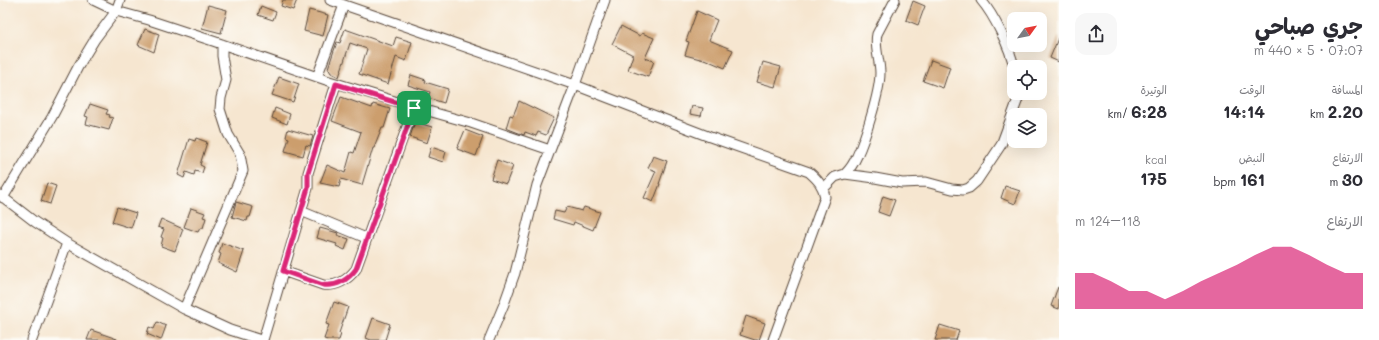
<!DOCTYPE html>
<html lang="ar">
<head>
<meta charset="utf-8">
<style>
	:root { --surface:#fff; --page:#f7f7f7; --text:#2b2b33; --muted:#7c7c81; --accent:#db2777 }
	body { margin:0; font-family:Mali,"Playpen Sans Arabic",sans-serif; background:var(--page); color:var(--text); direction:rtl; height:100vh; display:flex; flex-direction:column; font-size:15px; white-space:nowrap }
	* { box-sizing:border-box; margin:0 }
	p { font-size:13px; color:var(--muted) }
	.icon { flex:none; width:22px; height:22px; fill:none; stroke:currentColor; stroke-width:2; stroke-linecap:round; stroke-linejoin:round }
	.map { position:relative; flex:1; overflow:hidden; direction:ltr }
	.details { display:flex; flex-direction:column; background:var(--surface); width:320px }
	.details>* { flex:none }
	.needle { width:26px; rotate:57deg }
	.fabs { position:absolute; left:1007px; top:12px; display:grid; gap:8px }
	.fabs a { display:grid; place-items:center; width:40px; height:40px; border-radius:8px; background:var(--surface); box-shadow:0 4px 16px #0002; font-size:20px }
	.pin { position:absolute; display:grid; place-items:center; width:34px; height:34px; color:#fff; margin:-17px; border-radius:8px; box-shadow:0 2px 6px #0006 }
	.round { display:grid; place-items:center; flex:none; width:42px; height:42px; border-radius:12px; background:var(--page) }
	.headline { display:flex; align-items:center; justify-content:space-between; height:68px; padding:0 16px }
	h1 { font-size:22px; font-weight:700; line-height:30px }
	.metrics { display:grid; grid-template-columns:repeat(3,1fr); gap:6px; height:68px; padding:4px 16px }
	.metrics div { display:grid; align-content:center }
	.metrics b { font-size:17px; font-weight:700 }
	.metrics small { font-size:11px; font-weight:400 }
	.metrics p { font-size:11px }
	.chart { height:112px; padding:8px 16px }
	.chart p { display:flex; justify-content:space-between }
	.chart svg { width:100%; height:72px; margin-top:4px; fill:var(--accent); opacity:.7 }
	main { display:flex; flex:1; min-height:0 }
	.map>svg:first-child { display:block }
	.building { fill:#cc9e6d }
	.lines { fill:none; stroke-linecap:round; stroke-linejoin:round }
	.minor-casing { stroke:#574639; stroke-width:11 }
	.minor { stroke:#fff; stroke-width:9 }
	.route-casing { stroke:#fff; stroke-width:8 }
	.route { stroke:#db2777; stroke-width:5 }
</style>
</head>
<body>
<main>
<section class="details">
<div class="headline"><div><h1>جري صباحي</h1><p>07:07 · 5 × 440 m</p></div><a class="round"><svg class="icon" aria-label="share" viewBox="0 0 24 24"><path d="M12 15V3M7 8l5-5 5 5M5 13v7h14v-7"/></svg></a></div>
<div class="metrics">
<div><p>المسافة</p><b>2.20<small> km</small></b></div>
<div><p>الوقت</p><b>14:14</b></div>
<div><p>الوتيرة</p><b>6:28<small> /km</small></b></div>
</div>
<div class="metrics">
<div><p>الارتفاع</p><b>30<small> m</small></b></div>
<div><p>النبض</p><b>161<small> bpm</small></b></div>
<div><p>kcal</p><b>175</b></div>
</div>
<div class="chart"><p><span>الارتفاع</span>118–124 m</p>
<svg viewBox="0 0 160 44" preserveAspectRatio="none"><path d="M0 44V22L10 22L20 27L30 33L40 33L50 38L60 33L70 27L80 22L90 17L100 11L110 6L120 6L130 11L140 17L150 22L160 22V44z"/></svg>
</div>
</section>
<div class="map">
<svg width="1059" height="340" viewBox="0 0 1059 340">
	<rect width="100%" height="100%" fill="#fdfcf7"/>
	<filter id="ink" filterUnits="userSpaceOnUse"><feTurbulence type="fractalNoise" baseFrequency=".025" numOctaves="2"/><feDisplacementMap in="SourceGraphic" scale="8" xChannelSelector="R" yChannelSelector="G"/><feConvolveMatrix kernelMatrix="1 2 1 2 8 2 1 2 1" color-interpolation-filters="sRGB"/></filter>
	<filter id="wash" filterUnits="userSpaceOnUse"><feTurbulence type="fractalNoise" baseFrequency=".012" numOctaves="4" result="noise"/><feDisplacementMap in="SourceGraphic" scale="16" xChannelSelector="R" yChannelSelector="G"/><feGaussianBlur stdDeviation="0.9" result="paint"/><feColorMatrix in="noise" values="0 0 0 0 0 0 0 0 0 0 0 0 0 0 0 0 0 1.4 0 .05"/><feComposite in="paint" operator="in"/></filter>
	<g filter="url(#wash)">
		<rect width="100%" height="100%" fill="#f6e6d0"/>
		<g id="blocks">
			<path class="building" d="M283,0H297L293,10L281,6Z
				M913,1L925,6L918,25L906,20Z
				M208,5L227,10L221,33L202,28Z
				M261,6L276,12L273,20L258,15Z
				M309,10L328,15L323,36L304,31Z
				M697,11L717,20L709,40L733,50L725,68L704,59V60L685,55L689,42L686,41Z
				M621,26L640,36L642,33L654,38L645,58L654,61L648,77L628,70L633,55L612,44Z
				M145,29L159,34L154,52L138,45Z
				M345,29L393,46L396,37L412,42L406,61L396,57L388,84L359,74L367,49L350,43L339,77L331,73L328,68L337,42L340,43Z
				M1059,36V62L1050,58Z
				M931,60L950,67L943,88L923,81Z
				M763,62L781,67L775,87L757,82Z
				M411,75L426,80L425,82L448,89L444,103L428,98L430,92L408,85Z
				M279,77L299,84L293,102L272,95Z
				M341,97L372,108L373,104L390,109L384,128H382L374,148H373L362,185L341,179L339,187L320,183L327,165L345,173L351,152L354,153L361,132L332,121Z
				M519,101L554,118L546,135L538,132L536,136L525,132L524,135L506,128L510,115L513,116Z
				M90,104L108,110L106,114L110,115L109,117L113,118L109,130L86,124L88,117L85,116Z
				M692,106L703,108L701,116L690,114Z
				M275,108L290,114L287,124L272,118Z
				M415,122L432,127L427,143L410,137Z
				M288,129L313,136L310,146L306,145L303,156L285,151L289,138L286,137Z
				M465,130L483,137L476,156L457,149Z
				M196,138L207,142L200,165L204,167L202,173L195,171L194,175L186,172L184,178L178,175L189,139L195,141Z
				M431,147L446,152L443,162L428,157Z
				M653,156L667,161L659,184H660L653,202L644,198L656,171L648,168Z
				M497,160L513,166L506,184L491,179Z
				M47,183L56,186L50,204L41,201Z
				M1005,186L1020,191L1015,204L1001,198Z
				M883,196L895,200L889,216L878,212Z
				M236,202L253,207L250,217H248L247,221L232,217Z
				M117,207L136,213L131,228L112,222Z
				M567,207L582,211L584,207L600,212L593,230L574,222L573,225L553,219L555,211L564,213Z
				M191,208L205,213L203,217L206,218L203,228H200L198,232L184,227Z
				M161,219L183,229L175,251L161,246L163,238L161,237L164,229L158,227Z
				M320,228L338,233L337,235L349,239L345,250L336,246L337,244L317,238Z
				M222,243L244,251L237,272L218,263L221,254L219,253Z
				M1058,287H1059V309L1051,306Z
				M334,302L348,307L339,333L341,334L339,340H328L324,339L329,325L326,324Z
				M746,316L765,323L759,340H755L740,335Z
				M373,318L390,324L385,340H371L366,338Z
				M157,322L166,326L161,340L147,334L149,327L154,329Z
				M940,325L959,331L956,340H935Z
				M91,330L117,339V340H87Z"/>
		</g>
	</g>
	<g filter="url(#ink)">
		<use href="#blocks" fill-opacity="0" stroke="#574639" stroke-width="1"/>
		<g class="lines">
			<g class="minor-casing">
				<path id="minor" d="M93,0L116,11L149,20L213,41L326,80L414,107L471,123L550,150
					M330,0L575,85L710,137L809,172C817,179 823,185 825,197L773,340
					M981,0C994,15 1010,48 1014,67
					M317,77L344,5
					M845,174C850,169 854,163 857,156C865,139 880,92 880,73C880,60 874,47 877,34L895,0
					M823,189L835,177L845,174L875,178L902,183L926,182L952,189L963,190L969,188L977,181L1001,145L1018,99V93
					M0,195L35,222L67,243L184,309L230,330L261,340
					M3,198L52,117L78,67L95,39L116,11L120,0
					M301,211L366,238
					M283,271L323,285C336,287 348,280 356,269L414,107
					M184,309L243,171L240,154L228,134L220,109L221,98L226,80L222,56V44
					M32,340L67,243
					M263,340L308,188V173L336,84
					M489,340L504,304L515,273L537,185L575,85L605,0"/>
			</g>
			<use href="#minor" class="minor"/>
		</g>
	</g>
	<g class="lines" filter="url(#ink)">
		<g class="route-casing">
			<path id="route" d="M336,84L414,108L356,269C348,280 336,287 323,285L283,271L308,188V173Z"/>
		</g>
		<use href="#route" class="route"/>
	</g>
</svg>
<div class="fabs">
<a><svg class="needle" viewBox="-14 -14 28 28"><path d="M0-13l5 13h-10z" fill="#e53935"/><path d="M0 13l5-13h-10z" fill="#7c7c81"/></svg></a>
<a><svg class="icon" aria-label="locate" viewBox="0 0 24 24"><circle cx="12" cy="12" r="6"/><path d="M12 2v4M12 18v4M2 12h4M18 12h4"/></svg></a>
<a><svg class="icon" aria-label="layers" viewBox="0 0 24 24"><path d="M12 4l9 5-9 5-9-5zM3 14l9 5 9-5"/></svg></a>
</div>
<div class="pin" style="left:414px;top:108px;background:#1e9e55"><svg class="icon" aria-label="arrive" viewBox="0 0 24 24"><path d="M6 21V4h12l-3 4 3 4H6"/></svg></div>
</div>
</main>
</body>
</html>
